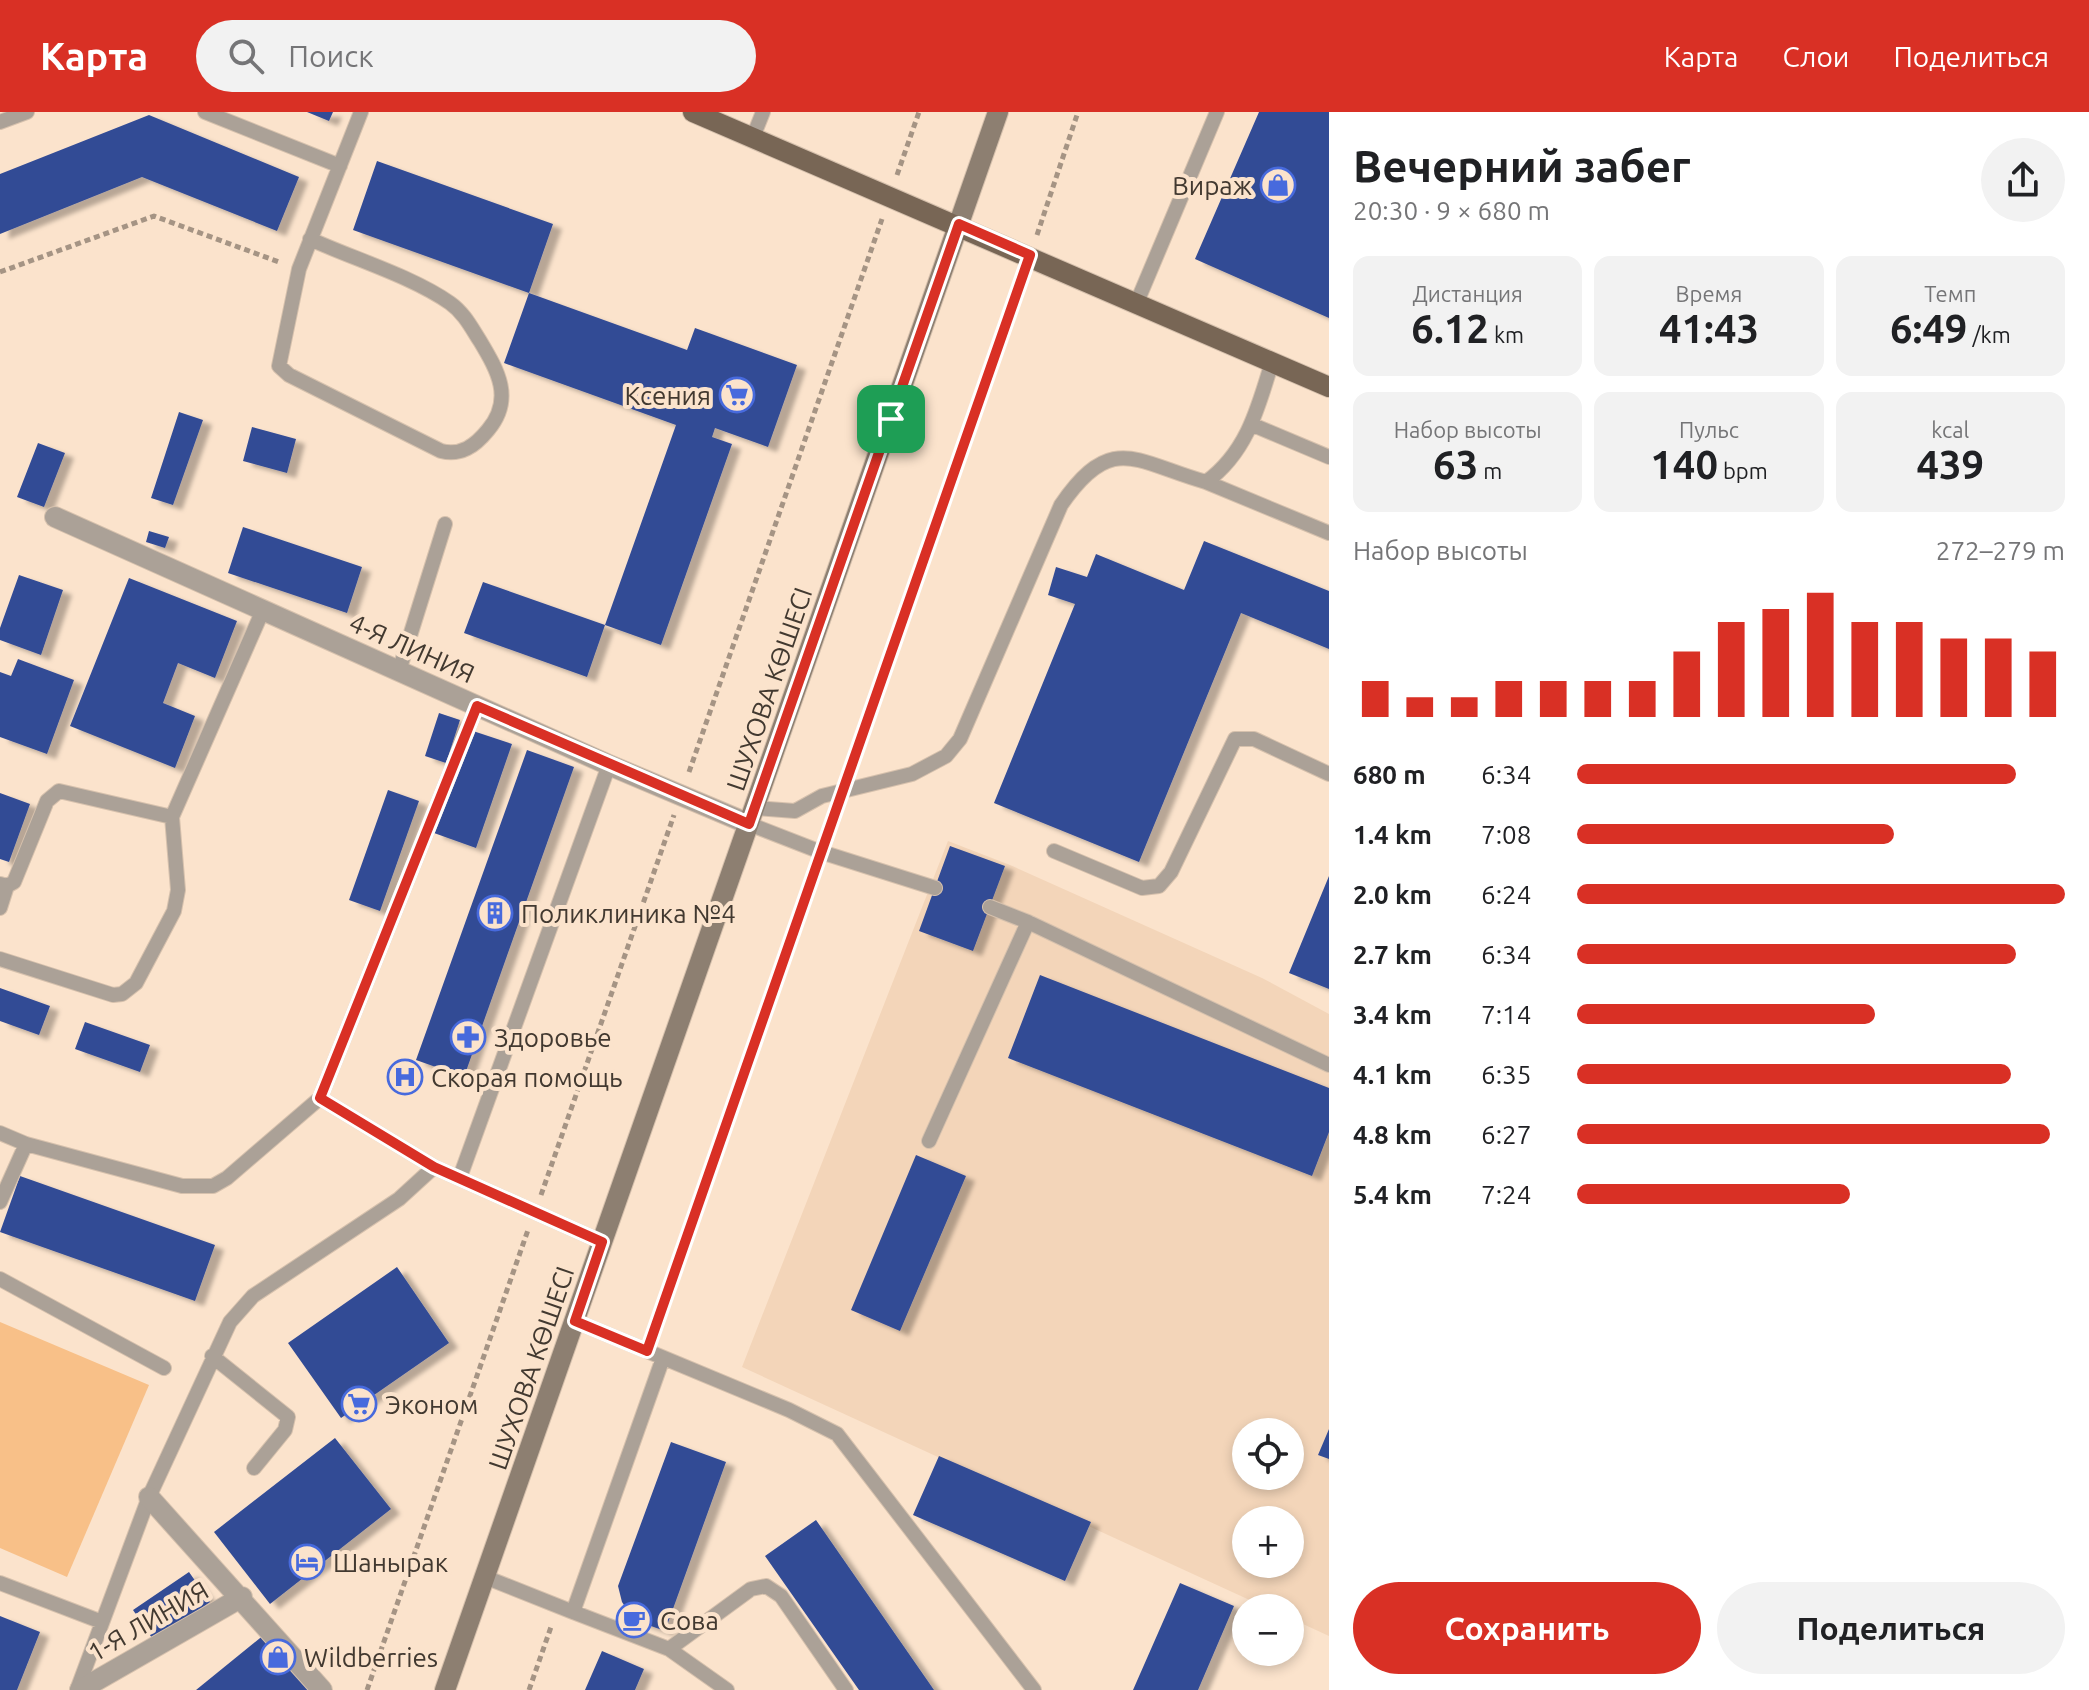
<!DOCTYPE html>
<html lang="ru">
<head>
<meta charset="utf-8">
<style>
	:root { --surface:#fff; --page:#f2f2f2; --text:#202124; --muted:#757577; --accent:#d93025 }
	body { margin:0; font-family:Ubuntu,sans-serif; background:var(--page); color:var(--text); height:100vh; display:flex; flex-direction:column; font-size:30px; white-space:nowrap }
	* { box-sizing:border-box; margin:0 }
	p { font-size:26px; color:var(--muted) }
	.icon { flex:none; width:44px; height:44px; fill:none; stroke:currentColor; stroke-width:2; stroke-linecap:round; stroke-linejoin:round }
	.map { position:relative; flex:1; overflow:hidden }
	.side { display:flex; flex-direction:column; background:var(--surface); width:760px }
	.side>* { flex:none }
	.fabs { position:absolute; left:1232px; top:1306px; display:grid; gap:16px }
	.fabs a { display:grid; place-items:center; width:72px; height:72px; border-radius:50%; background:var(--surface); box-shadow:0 4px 12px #0003; font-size:40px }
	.pin { position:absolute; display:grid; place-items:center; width:68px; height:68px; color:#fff; margin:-34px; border-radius:16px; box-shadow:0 4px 12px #0006 }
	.round { display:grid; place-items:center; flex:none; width:84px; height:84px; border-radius:42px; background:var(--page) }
	.head { display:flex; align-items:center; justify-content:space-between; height:136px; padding:0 24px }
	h1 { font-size:44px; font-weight:600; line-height:60px }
	.figures { display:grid; grid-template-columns:repeat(3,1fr); gap:12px; height:136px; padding:8px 24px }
	.figures div { display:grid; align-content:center; border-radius:16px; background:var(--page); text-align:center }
	.figures b { font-size:40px; font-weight:600 }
	.figures small { font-size:22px; font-weight:400 }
	.figures p { font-size:22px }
	.chart { height:224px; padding:16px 24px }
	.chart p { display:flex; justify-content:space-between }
	.chart svg { width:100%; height:144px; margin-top:8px; stroke:var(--accent); stroke-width:6 }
	.cta { display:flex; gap:16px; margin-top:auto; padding:16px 24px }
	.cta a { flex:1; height:92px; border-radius:48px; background:var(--accent); color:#fff; font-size:32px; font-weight:600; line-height:92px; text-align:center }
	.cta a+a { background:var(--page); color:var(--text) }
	ul { padding:0 24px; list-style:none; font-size:26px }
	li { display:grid; grid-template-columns:128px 96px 1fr; align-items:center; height:60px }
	li i { height:20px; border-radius:10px; background:var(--accent) }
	header { display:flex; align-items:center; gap:48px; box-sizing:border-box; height:112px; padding:0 40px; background:var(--accent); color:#fff }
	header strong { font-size:38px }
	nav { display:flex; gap:44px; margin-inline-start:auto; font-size:28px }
	.search { width:560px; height:72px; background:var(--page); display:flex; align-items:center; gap:20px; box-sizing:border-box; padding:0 28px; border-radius:44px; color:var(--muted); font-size:30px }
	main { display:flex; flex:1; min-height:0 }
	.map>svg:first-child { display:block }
	.built { fill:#f3d5b9; fill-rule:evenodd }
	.green { fill:#f8c088 }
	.building { fill:#334b95; filter:url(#shadow) }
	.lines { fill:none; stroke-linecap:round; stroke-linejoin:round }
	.lane-casing { stroke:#d6c1ad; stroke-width:16 }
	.street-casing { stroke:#d6c1ad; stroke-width:22 }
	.secondary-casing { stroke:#d6c1ad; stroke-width:22 }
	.primary-casing { stroke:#d6c1ad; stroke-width:22 }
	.path { stroke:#a59484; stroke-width:5; stroke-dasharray:6 4; stroke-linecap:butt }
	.lane { stroke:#aba197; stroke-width:14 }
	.street { stroke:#aba197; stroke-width:20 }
	.secondary { stroke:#8d7f71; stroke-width:20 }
	.primary { stroke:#786655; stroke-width:20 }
	.route-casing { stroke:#fff; stroke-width:16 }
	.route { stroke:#d93025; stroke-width:10 }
	.labels { text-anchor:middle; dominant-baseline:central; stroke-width:8; stroke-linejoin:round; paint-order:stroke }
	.poi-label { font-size:26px; fill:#423930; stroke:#fbe3cc; text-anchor:start }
	.street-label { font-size:26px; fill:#423930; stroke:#fbe3cc }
</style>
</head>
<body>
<header>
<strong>Карта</strong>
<div class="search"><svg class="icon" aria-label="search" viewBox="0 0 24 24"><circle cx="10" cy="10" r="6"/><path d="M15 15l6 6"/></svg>Поиск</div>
<nav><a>Карта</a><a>Слои</a><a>Поделиться</a></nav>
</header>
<main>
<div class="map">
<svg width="1329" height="1578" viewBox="0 0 1329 1578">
	<defs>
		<filter id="shadow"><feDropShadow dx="9" dy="5" stdDeviation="2" flood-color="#0004"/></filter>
	</defs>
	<rect width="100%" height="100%" fill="#fbe3cc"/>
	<path class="built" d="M948,729L1010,753L1262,866L1329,902V1524L1290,1506V1496H1267L742,1255ZM1246,1320H1290V1364H1246ZM1246,1408H1290V1452H1246Z"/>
	<path class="green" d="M0,1210L149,1273L67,1465L0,1436Z"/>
	<path class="building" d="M307,0H333L329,9Z
		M1259,0H1329V206L1195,147Z
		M149,3L299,65L277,119L142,65L0,122V62Z
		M377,49L553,112L529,181L353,118Z
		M529,181L687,238L695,216L797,253L768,335L715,316L712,325L732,332L661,533L605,513L676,313L504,251Z
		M179,300L203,308L173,393L151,386Z
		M252,315L296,327L287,361L243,349Z
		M38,331L65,341L44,395L17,385Z
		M243,415L362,455L347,501L228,461Z
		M149,419L169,425L165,436L146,430Z
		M1204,429L1329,479V537L1241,501L1139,750L994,691L1075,492L1048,483L1056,455L1087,465L1096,442L1184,478Z
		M19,463L63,478L41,543L0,528V516Z
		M129,466L237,509L215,566L178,551L163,591L195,604L175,656L70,614Z
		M483,470L605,513L587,565L464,521Z
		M18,547L74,568L47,642L0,625V560L11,564Z
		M439,601L460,608L446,651L425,644Z
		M470,618L512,632L476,736L434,721Z
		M527,638L574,655L464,965L416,948Z
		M388,678L419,689L380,799L349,788Z
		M0,681L30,692L9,750L0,747Z
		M950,734L1005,754L973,839L919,819Z
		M1329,764V877L1289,861Z
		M1040,863L1329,976V1020L1312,1064L1008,946Z
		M0,876L50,894L39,923L0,909Z
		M85,910L150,933L140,960L75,937Z
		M916,1043L966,1064L900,1219L851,1198Z
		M20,1064L215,1133L195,1189L0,1120Z
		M397,1155L449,1231L341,1306L288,1231Z
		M1329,1317V1347L1318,1343Z
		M335,1326L391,1397L270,1492L214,1420Z
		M671,1330L726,1350L665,1519L634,1508L622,1490L618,1474Z
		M939,1344L1091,1410L1065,1469L913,1403Z
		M816,1408L934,1578H859L765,1444Z
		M189,1460L210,1490L154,1529L133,1498Z
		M1180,1471L1234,1494L1198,1578H1133Z
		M0,1504L40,1520L17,1578H0Z
		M265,1522L310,1578H196Z
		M602,1539L644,1557L635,1578H585Z"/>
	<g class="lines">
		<g class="lane-casing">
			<path id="lane" d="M205,0L340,54
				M0,10L27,0
				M753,25L763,0
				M310,127C354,147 411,164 450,191C464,201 471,215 480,229C498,259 514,287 488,318C475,334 461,344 441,339L289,263L279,254L299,157L361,0
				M1137,190L1217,0
				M1253,313L1329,345
				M1206,370L1329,421
				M399,559L445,412
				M755,696L795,699L822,684L912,662L946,644L960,627L1061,393C1112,319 1135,350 1206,370C1247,340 1258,296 1272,250
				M749,712L821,740L935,776
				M1054,739L1142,776L1159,774L1171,760L1235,627H1254L1329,662
				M0,772L7,774L14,770L47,689L59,679L172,705
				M990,795L1028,810L1329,953
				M0,796L7,774
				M0,847L113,883L122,882L136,871L174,799L178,778L172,705L263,498
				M320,986L477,594
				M0,1021L26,1032
				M929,1029L1028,810
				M460,1065L609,653
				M0,1090L26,1032L182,1074H213L227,1066L320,986L434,1055L602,1130
				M0,1167L164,1256
				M575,1209L789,1298L837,1322L1034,1578
				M212,1244L288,1305L285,1318L254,1356
				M485,1465L573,1500L663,1246
				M0,1471L102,1510
				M573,1500L669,1537L727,1578
				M669,1537L751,1477L766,1474L781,1484L846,1578
				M77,1578L149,1385L230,1210L253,1184L399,1087L434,1055"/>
		</g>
		<g class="street-casing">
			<path id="street" d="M55,405L609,653L749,712
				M149,1385L322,1578
				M80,1578L242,1485"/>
		</g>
		<g class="secondary-casing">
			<path id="secondary" d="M445,1578L998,0"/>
		</g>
		<g class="primary-casing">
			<path id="primary" d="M693,0L1329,275"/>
		</g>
		<path class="path" d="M897,63L919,0
			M1037,123L1078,0
			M0,160L154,104L279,150
			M850,655L1022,167
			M689,660L882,107
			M541,1083L674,703
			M655,1218L815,760
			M367,1578L528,1118
			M529,1578L551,1515"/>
		<use href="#lane" class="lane"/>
		<use href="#street" class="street"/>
		<use href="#secondary" class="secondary"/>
		<use href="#primary" class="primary"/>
	</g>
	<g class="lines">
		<g class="route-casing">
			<path id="route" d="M959,112L1030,143L647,1239L575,1209L602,1130L434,1055L320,986L477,594L749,712Z"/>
		</g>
		<use href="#route" class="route"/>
	</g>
	<defs>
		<g id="shop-ring" transform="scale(1.8)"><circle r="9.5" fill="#fbe3cc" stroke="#476add" stroke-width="1.5"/><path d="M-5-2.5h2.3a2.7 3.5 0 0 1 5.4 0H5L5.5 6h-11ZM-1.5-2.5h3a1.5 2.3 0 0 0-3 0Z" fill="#476add"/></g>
		<g id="supermarket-ring" transform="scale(1.8)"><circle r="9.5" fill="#fbe3cc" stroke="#476add" stroke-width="1.5"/><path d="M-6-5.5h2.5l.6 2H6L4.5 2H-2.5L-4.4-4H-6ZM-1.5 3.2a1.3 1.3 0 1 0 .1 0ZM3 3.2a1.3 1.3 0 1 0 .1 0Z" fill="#476add"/></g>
		<g id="building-ring" transform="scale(1.8)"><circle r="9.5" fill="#fbe3cc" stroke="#476add" stroke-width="1.5"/><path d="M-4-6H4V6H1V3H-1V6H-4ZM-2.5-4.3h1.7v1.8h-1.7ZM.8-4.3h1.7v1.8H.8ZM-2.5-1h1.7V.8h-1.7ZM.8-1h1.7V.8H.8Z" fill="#476add"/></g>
		<g id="pharmacy-ring" transform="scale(1.8)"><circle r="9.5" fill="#fbe3cc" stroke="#476add" stroke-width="1.5"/><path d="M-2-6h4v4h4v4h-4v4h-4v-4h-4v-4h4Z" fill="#476add"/></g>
		<g id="hospital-ring" transform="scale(1.8)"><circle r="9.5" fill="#fbe3cc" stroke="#476add" stroke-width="1.5"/><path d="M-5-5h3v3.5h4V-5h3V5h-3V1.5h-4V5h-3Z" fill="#476add"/></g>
		<g id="hotel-ring" transform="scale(1.8)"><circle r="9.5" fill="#fbe3cc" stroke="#476add" stroke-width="1.5"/><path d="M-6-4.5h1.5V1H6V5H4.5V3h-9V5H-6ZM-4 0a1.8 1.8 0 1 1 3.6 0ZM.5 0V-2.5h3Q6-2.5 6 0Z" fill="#476add"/></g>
		<g id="cafe-ring" transform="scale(1.8)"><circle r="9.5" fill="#fbe3cc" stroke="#476add" stroke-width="1.5"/><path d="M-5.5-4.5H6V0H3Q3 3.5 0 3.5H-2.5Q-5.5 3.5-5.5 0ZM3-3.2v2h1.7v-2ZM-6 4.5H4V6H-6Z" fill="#476add"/></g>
	</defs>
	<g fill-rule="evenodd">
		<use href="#shop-ring" x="1278" y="73"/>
		<use href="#supermarket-ring" x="737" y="283"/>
		<use href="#building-ring" x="495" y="801"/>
		<use href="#pharmacy-ring" x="468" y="925"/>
		<use href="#hospital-ring" x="405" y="965"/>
		<use href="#supermarket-ring" x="359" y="1292"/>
		<use href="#hotel-ring" x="307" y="1450"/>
		<use href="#cafe-ring" x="634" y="1508"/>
		<use href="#shop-ring" x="278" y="1545"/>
	</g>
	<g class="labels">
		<g class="poi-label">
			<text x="1252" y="73" text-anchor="end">Вираж</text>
			<text x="711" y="283" text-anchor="end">Ксения</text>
			<text x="521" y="801">Поликлиника №4</text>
			<text x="494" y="925">Здоровье</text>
			<text x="431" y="965">Скорая помощь</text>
			<text x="385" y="1292">Эконом</text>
			<text x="333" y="1450">Шанырак</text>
			<text x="660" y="1508">Сова</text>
			<text x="304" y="1545">Wildberries</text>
		</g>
		<g class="street-label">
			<text transform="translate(412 536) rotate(24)">4-Я ЛИНИЯ</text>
			<text transform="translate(769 577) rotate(-71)">ШУХОВА КӨШЕСІ</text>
			<text transform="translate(531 1256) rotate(-71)">ШУХОВА КӨШЕСІ</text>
			<text transform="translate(148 1509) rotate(-30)">1-Я ЛИНИЯ</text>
		</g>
	</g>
</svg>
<div class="fabs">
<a><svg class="icon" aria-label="locate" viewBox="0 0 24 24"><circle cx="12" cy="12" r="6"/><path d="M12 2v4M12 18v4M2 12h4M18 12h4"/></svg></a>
<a>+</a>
<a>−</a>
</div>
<div class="pin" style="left:891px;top:307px;background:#1e9e55"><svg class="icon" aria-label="arrive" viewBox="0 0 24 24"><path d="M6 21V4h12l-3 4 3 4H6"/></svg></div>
</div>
<section class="side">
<div class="head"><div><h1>Вечерний забег</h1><p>20:30 · 9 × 680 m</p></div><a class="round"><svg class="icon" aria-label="share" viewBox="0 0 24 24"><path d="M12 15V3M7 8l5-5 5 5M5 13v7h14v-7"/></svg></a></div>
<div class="figures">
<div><p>Дистанция</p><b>6.12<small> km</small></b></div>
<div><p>Время</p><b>41:43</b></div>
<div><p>Темп</p><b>6:49<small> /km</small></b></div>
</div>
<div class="figures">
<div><p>Набор высоты</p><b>63<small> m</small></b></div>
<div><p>Пульс</p><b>140<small> bpm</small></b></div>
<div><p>kcal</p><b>439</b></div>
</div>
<div class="chart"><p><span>Набор высоты</span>272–279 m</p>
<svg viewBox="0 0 160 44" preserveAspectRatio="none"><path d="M5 44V33M15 44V38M25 44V38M35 44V33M45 44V33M55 44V33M65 44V33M75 44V24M85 44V15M95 44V11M105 44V6M115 44V15M125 44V15M135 44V20M145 44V20M155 44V24"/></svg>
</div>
<ul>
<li><b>680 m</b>6:34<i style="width:90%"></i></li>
<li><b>1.4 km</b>7:08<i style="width:65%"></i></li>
<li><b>2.0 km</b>6:24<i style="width:100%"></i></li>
<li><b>2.7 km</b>6:34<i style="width:90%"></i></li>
<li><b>3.4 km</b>7:14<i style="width:61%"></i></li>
<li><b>4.1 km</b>6:35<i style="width:89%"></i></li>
<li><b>4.8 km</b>6:27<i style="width:97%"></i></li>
<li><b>5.4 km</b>7:24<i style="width:56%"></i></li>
</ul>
<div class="cta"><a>Сохранить</a><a>Поделиться</a></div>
</section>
</main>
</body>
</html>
